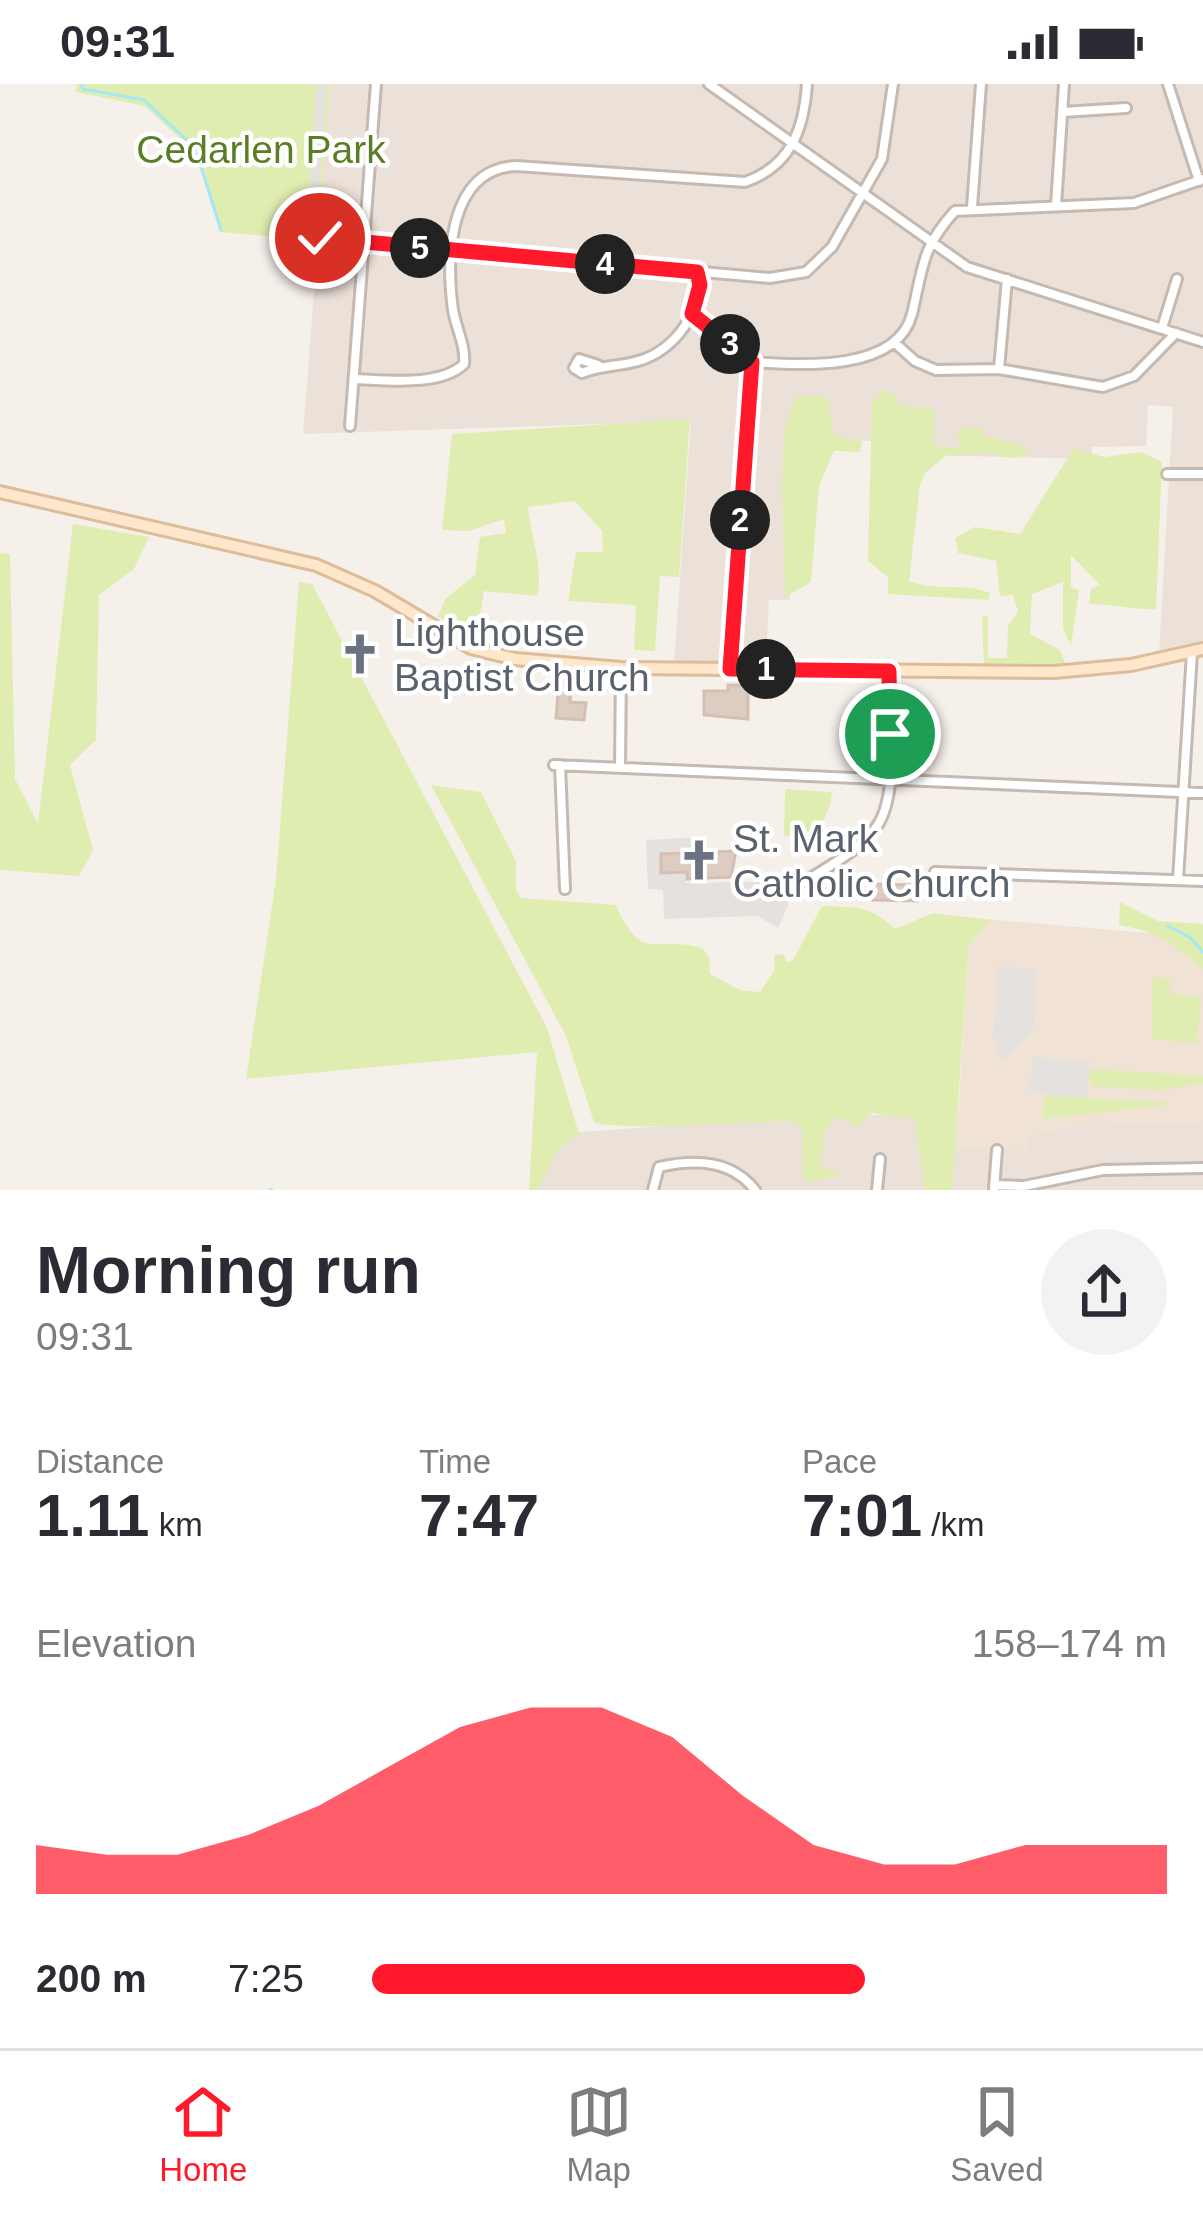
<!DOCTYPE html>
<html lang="en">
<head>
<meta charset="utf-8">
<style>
	:root { --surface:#fff; --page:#f2f2f3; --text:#2b2b33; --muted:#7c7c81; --line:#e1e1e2; --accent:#ff192a }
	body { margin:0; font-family:Arial,sans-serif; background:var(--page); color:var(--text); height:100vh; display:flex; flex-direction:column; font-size:45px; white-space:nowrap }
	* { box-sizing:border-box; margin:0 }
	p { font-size:39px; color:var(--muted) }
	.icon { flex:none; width:66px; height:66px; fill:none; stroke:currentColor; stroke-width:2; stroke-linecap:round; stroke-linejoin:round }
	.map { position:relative; height:1106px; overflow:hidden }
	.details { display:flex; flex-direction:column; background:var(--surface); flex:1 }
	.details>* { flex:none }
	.pin { position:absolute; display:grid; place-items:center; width:102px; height:102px; color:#fff; margin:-51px; border:6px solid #fff; border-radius:50%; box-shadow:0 3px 12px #0007 }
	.km { position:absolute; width:60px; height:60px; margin:-30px; border-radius:50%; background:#222; color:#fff; font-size:33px; line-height:60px; text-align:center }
	.round { display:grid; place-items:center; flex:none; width:126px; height:126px; border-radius:63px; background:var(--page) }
	.overview { display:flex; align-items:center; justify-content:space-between; height:204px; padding:0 36px }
	h1 { font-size:66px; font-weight:600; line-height:90px }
	.stats { display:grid; grid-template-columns:repeat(3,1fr); gap:18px; height:204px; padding:12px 36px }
	.stats div { display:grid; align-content:center }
	.stats b { font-size:60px; font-weight:600 }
	.stats small { font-size:33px; font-weight:400 }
	.stats p { font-size:33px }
	.chart { height:336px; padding:24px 36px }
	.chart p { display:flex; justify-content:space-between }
	.chart svg { width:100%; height:216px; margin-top:12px; fill:var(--accent); opacity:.7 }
	ul { padding:0 36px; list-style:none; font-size:39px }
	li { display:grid; grid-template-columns:192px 144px 1fr; align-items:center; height:90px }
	li i { height:30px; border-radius:15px; background:var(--accent) }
	.status { display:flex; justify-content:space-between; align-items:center; height:84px; padding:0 60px; background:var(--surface); direction:ltr }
	.status svg { height:33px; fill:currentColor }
	.tabs { display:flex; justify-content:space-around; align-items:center; height:168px; border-top:3px solid var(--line); background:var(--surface); font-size:33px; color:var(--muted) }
	.tabs a { display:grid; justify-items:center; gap:6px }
	.tabs .active { color:var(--accent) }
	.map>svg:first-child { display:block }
	.residential { fill:#ebe1d9 }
	.education { fill:#f0e2d4 }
	.green { fill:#e0edb1 }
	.parking { fill:#e5e1df }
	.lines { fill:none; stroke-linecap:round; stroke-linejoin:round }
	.stream { stroke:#a4e7f7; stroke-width:3 }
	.building { fill:#dcccc2; stroke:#d5bfb2; stroke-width:3 }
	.street-casing { stroke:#c6b9af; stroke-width:14 }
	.secondary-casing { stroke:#ddbc9a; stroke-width:16 }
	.street { stroke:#fff; stroke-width:8 }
	.secondary { stroke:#ffe7cc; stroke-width:10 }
	.route-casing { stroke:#fff; stroke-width:24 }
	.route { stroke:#ff192a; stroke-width:15 }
	.labels { text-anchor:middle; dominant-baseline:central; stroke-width:9; stroke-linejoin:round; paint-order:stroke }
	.park-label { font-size:39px; fill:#5a7e24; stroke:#fff }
	.worship-label { font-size:39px; fill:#5b616d; stroke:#fff; text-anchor:start }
</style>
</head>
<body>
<div class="status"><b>09:31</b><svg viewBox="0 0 49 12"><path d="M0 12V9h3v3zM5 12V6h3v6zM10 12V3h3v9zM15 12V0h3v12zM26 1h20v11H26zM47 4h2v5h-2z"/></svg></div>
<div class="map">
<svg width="1203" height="1106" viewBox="0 0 1203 1106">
	<rect width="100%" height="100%" fill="#f6f0eb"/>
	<path class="residential" d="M330,0H1203V560L1159,569L1173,323L1148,321L1146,362L1092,363V375L878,370L876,357L795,355L790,516H769L766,579H674L691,337L303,350Z
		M959,1030L956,1062L1028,1066V1051L1079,1042L1203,1038V1106H536L539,1051L803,1032Z"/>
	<path class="education" d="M971,834L1172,851L1203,878V1038L1079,1042L1029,1051L1028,1067L956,1062Z"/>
	<path class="green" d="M77,0H330L318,157L220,148L196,70L145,22L76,8Z
		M883,306L895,311L898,321L934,325L933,362L962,364L957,353L964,343L983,345L986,353L1019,360L1029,368C1011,379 1007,371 989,369C974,368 964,374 948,370L926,388L920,401L909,497C937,508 963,498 990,509L988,516L888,510V493L868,477L872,318Z
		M798,312H827L834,352L862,357L860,368L834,367L819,402L811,498L785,513C786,467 772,343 798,312Z
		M690,335L679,493L660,492L655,567L634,566L636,521L568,517L576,468H603L602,447L575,417L528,423C531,453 544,484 537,512L484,507L480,532L489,535L486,555L438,533L445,515L475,491L480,453L506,449L504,435L469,447L442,446L452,350Z
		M1074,364L1104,373L1141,368L1162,378L1156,525C1132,526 1113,520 1089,520L1091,505L1100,501L1071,471V503L1079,506L1071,561L1063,545V498L1032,510L1030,550L1060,566L1066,581L984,582L982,533L988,532V574H1007L1008,542L1018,527L1013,511L1000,512L996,477L958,469L955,454L975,443L1020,450Z
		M73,440L149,453L134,485L99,511L96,656L70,681L93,766L79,792L0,786V469L10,470L15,695L38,740Z
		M299,498L312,500L547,944L579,1050L560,1064L537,1106H529L537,968L246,995L276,795Z
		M431,701L481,708L516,777V806L521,814L616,821C643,881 652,850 702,864L709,873L710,890L740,906L760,908L774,887L775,870L784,871L787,879L793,876L822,822C853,823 871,821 895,845L933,829L992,836L969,861L952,1106H925L914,1035L872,1029L857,1043L836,1032L825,1047L820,1083L843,1090L805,1099L803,1093L802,1046L794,1037C758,1037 614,1048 594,1038L566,952Z
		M785,705L832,708C830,737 813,752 784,752Z
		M1120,818L1158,837L1203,840V885C1174,861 1157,847 1119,841Z
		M1153,893L1168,894L1171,910L1201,913L1197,959L1152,955Z
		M1093,985L1203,992V1000L1159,1006L1091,1002V994L1058,992L1086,990Z
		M1044,1012L1166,1018L1168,1021L1042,1035Z"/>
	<path class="parking" d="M317,0H327L316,154L306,153Z
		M704,753L705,768L661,770V789L685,790L686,799L788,797V822L778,844L757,832L664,835L663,806L648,805L646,756Z
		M998,883L1037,885L1034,912L1040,925H1035L1033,947L1006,975L1000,974L993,957Z
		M1033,973L1090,977L1087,1013L1030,1009Z"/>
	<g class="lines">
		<path class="stream" d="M81,0L83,5L144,16L195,64L221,146
			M1168,842L1191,854L1203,868
			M270,1106H272"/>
	</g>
	<path class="building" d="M559,595L572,596L570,618L586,619L584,636L556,634Z
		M728,601H748V635L704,631V607H728Z
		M736,767L731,793L687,795V788L661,789V770Z
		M873,800L917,801V817L873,816Z"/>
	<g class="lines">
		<g class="street-casing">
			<path id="street" d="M709,0L967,183L1203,258
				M1168,0L1199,97
				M1063,28L1126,24
				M1056,122L1064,0
				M972,123L981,0
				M320,154L770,194L806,188L832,163L882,75L893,0
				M692,230L751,278C799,281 897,289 912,230C923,184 921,164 955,127L1134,119L1203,95
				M1162,244L1177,195
				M895,259L915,277L936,286L999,285L1103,303L1134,292L1176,249
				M598,281L579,275L574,284L582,289C601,281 618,283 638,277C675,267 705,225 697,188
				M999,285L1007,195
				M355,295C386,296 440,303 464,280C466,262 456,244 453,226C446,174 448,85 516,82L745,98C791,82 804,45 807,0
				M350,342L376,0
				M1167,390H1203
				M730,585L751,278
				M554,681L1203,709
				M560,681L565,805
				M620,684L621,584
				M935,788L1203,797
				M1178,796L1192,568
				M804,798C829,782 863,765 879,739C899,705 890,627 889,587
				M994,1101L1024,1102L1103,1086L1203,1084
				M994,1105L997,1066
				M653,1106L659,1083C694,1075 731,1075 755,1106
				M877,1106L880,1075"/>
		</g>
		<g class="secondary-casing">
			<path id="secondary" d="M0,408L316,481L375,507L471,564L515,575L621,584L1054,588L1131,581L1203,565"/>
		</g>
		<use href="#street" class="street"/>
		<use href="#secondary" class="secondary"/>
	</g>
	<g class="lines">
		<g class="route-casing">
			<path id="route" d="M320,154L697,188L700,201L692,230L752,278L730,585L889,587L890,650"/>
		</g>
		<use href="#route" class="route"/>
	</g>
	<defs>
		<g id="church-bare" transform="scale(3.24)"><path d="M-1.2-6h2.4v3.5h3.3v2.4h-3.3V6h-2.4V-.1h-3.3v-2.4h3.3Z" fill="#6b7280" stroke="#fff" stroke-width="2.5" paint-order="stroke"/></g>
	</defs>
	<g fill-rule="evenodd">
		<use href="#church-bare" x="360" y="570"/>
		<use href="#church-bare" x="699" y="776"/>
	</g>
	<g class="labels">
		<g class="park-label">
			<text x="261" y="65">Cedarlen Park</text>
		</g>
		<g class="worship-label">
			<text x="394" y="548">Lighthouse<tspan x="394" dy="45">Baptist Church</tspan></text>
			<text x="733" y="754">St. Mark<tspan x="733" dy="45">Catholic Church</tspan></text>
		</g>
	</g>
</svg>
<div class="pin" style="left:890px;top:650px;background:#1e9e55"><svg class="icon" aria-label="arrive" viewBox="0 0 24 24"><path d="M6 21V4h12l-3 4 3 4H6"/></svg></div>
<div class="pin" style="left:320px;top:154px;background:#d93025"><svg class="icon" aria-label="check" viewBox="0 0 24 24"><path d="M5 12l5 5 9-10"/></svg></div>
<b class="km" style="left:766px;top:585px">1</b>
<b class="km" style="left:740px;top:436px">2</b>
<b class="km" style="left:730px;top:260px">3</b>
<b class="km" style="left:605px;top:180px">4</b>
<b class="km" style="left:420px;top:164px">5</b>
</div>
<section class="details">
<div class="overview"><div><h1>Morning run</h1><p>09:31</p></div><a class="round"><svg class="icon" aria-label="share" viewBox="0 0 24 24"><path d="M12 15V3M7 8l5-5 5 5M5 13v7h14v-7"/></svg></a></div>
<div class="stats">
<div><p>Distance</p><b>1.11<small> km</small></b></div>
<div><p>Time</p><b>7:47</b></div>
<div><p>Pace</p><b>7:01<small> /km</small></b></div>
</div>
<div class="chart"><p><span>Elevation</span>158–174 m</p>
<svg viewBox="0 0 160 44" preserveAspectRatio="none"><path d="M0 44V34L10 36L20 36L30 32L40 26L50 18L60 10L70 6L80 6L90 12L100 24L110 34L120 38L130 38L140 34L150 34L160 34V44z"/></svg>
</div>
<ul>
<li><b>200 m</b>7:25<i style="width:62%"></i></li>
</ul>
</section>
<nav class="tabs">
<a class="active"><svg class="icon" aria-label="home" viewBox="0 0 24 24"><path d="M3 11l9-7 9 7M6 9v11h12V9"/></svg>Home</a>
<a><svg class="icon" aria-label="map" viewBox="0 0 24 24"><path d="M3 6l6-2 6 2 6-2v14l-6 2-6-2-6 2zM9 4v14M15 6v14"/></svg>Map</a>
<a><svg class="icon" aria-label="saved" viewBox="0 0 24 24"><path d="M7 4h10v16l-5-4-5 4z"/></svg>Saved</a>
</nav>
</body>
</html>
